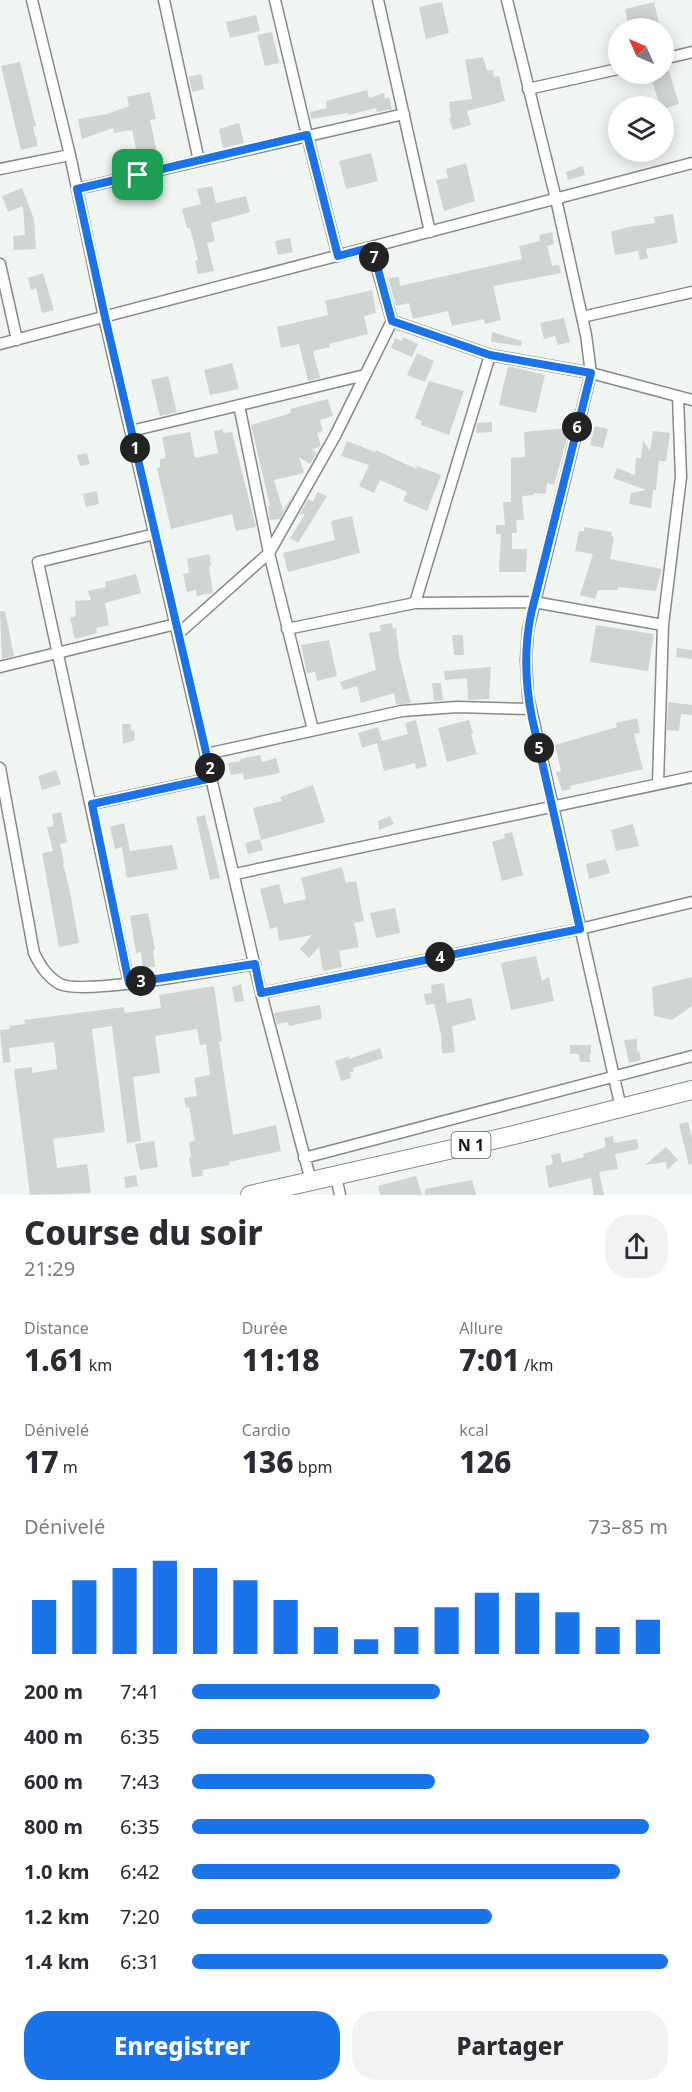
<!DOCTYPE html>
<html lang="fr">
<head>
<meta charset="utf-8">
<style>
	:root { --surface:#fff; --page:#f2f2f3; --text:#2b2b33; --muted:#7c7c81; --accent:#1a73e8 }
	body { margin:0; font-family:"Noto Sans",sans-serif; background:var(--page); color:var(--text); height:100vh; display:flex; flex-direction:column; font-size:22px; white-space:nowrap }
	* { box-sizing:border-box; margin:0 }
	p { font-size:20px; color:var(--muted) }
	.icon { flex:none; width:33px; height:33px; fill:none; stroke:currentColor; stroke-width:2; stroke-linecap:round; stroke-linejoin:round }
	.map { position:relative; height:1195px; overflow:hidden }
	.panel { display:flex; flex-direction:column; background:var(--surface); flex:1 }
	.panel>* { flex:none }
	.needle { width:39px; rotate:315deg }
	.fabs { position:absolute; left:608px; top:18px; display:grid; gap:12px }
	.fabs a { display:grid; place-items:center; width:66px; height:66px; border-radius:50%; background:var(--surface); box-shadow:0 3px 15px #0003; font-size:30px }
	.pin { position:absolute; display:grid; place-items:center; width:51px; height:51px; color:#fff; margin:-26px; border-radius:12px; box-shadow:0 3px 9px #0006 }
	.km { position:absolute; width:30px; height:30px; margin:-15px; border-radius:50%; background:#222; color:#fff; font-size:16px; line-height:30px; text-align:center }
	.round { display:grid; place-items:center; flex:none; width:63px; height:63px; border-radius:24px; background:var(--page) }
	.head { display:flex; align-items:center; justify-content:space-between; height:102px; padding:0 24px }
	h1 { font-size:33px; font-weight:800; line-height:45px }
	.metrics { display:grid; grid-template-columns:repeat(3,1fr); gap:9px; height:102px; padding:6px 24px }
	.metrics div { display:grid; align-content:center }
	.metrics b { font-size:30px; font-weight:800 }
	.metrics small { font-size:16px; font-weight:400 }
	.metrics p { font-size:16px }
	.chart { height:168px; padding:12px 24px }
	.chart p { display:flex; justify-content:space-between }
	.chart svg { width:100%; height:108px; margin-top:6px; stroke:var(--accent); stroke-width:6 }
	.primary-button { display:flex; gap:12px; margin-top:auto; padding:12px 24px }
	.primary-button a { flex:1; height:69px; border-radius:24px; background:var(--accent); color:#fff; font-size:24px; font-weight:800; line-height:69px; text-align:center }
	.primary-button a+a { background:var(--page); color:var(--text) }
	ul { padding:0 24px; list-style:none; font-size:20px }
	li { display:grid; grid-template-columns:96px 72px 1fr; align-items:center; height:45px }
	li i { height:15px; border-radius:8px; background:var(--accent) }
	.map>svg:first-child { display:block }
	.building { fill:#d0d5d1 }
	.lines { fill:none; stroke-linecap:round; stroke-linejoin:round }
	.minor-casing { stroke:#868a87; stroke-width:13 }
	.trunk-casing { stroke:#868a87; stroke-width:20 }
	.minor { stroke:#fff; stroke-width:10 }
	.trunk { stroke:#fff; stroke-width:18 }
	.route-casing { stroke:#fff; stroke-width:12 }
	.route { stroke:#1a73e8; stroke-width:8 }
	.labels { text-anchor:middle; dominant-baseline:central; stroke-width:6; stroke-linejoin:round; paint-order:stroke }
	.shield { fill:#fff; stroke:#5d5e5d; stroke-width:1.5 }
	.shield-label { font-size:16px; font-weight:bold; fill:#171918 }
</style>
</head>
<body>
<div class="map">
<svg width="692" height="1195" viewBox="0 0 692 1195">
	<rect width="100%" height="100%" fill="#f0f5f1"/>
	<path class="building" d="M442,2L449,33L426,39L419,7Z
		M654,2L659,24L642,28H629L625,9Z
		M256,15L260,31L230,38L226,22Z
		M272,32L279,63L265,66L257,35Z
		M483,57L487,71L493,70L494,77L499,76L505,101L467,111L471,125L453,130L449,119L451,118L449,102L472,99L465,60Z
		M20,62L36,126L33,127L38,146L21,150L1,66Z
		M669,71L679,104L663,109V106H660L650,74Z
		M201,74L204,89L192,92L189,77Z
		M367,90L369,98L384,93L385,99L389,97L392,109L377,112L376,108L348,115V113L311,119L310,112L327,108L326,101Z
		M150,92L156,119L150,120L158,157L139,162L132,130L114,133L113,128L82,139L78,119L107,114L129,106L127,97Z
		M239,123L244,143L223,148L219,129Z
		M371,153L378,181L346,189L339,161Z
		M466,163L475,201L444,211L436,180L448,178L446,169Z
		M583,166L585,175L568,180L566,172Z
		M212,186L216,203L246,196L250,212L211,223L215,241L207,243L214,271L198,274L195,261L198,260L190,228H187L182,209L201,204L197,189Z
		M22,188L34,219L36,249L14,250L13,236L25,235L23,206L8,212L2,196Z
		M673,214L678,243L646,249L648,258L640,260L638,251L615,255L611,232L628,227L655,223L654,217Z
		M552,232L554,244L547,246L552,266L559,265L561,273L493,286L501,320L485,324L484,319L452,326L448,311L413,319L409,303L396,306L388,278L399,277L400,286L522,259L519,246L540,241L539,235Z
		M290,238L293,252L278,255L275,241Z
		M43,273L54,310L42,313L36,288L31,290L28,278Z
		M372,290L376,313L364,316L368,334L329,344L330,347L313,351L320,378L308,381L299,344L281,348L277,327L328,315L325,301Z
		M564,318L570,342L558,345L555,336L544,339L540,323Z
		M492,332L522,341L521,346L491,342Z
		M403,337L418,344L412,357L391,348L395,338L402,341Z
		M417,353L434,361L425,382L407,375Z
		M232,363L239,389L210,395L204,370Z
		M508,366L545,375L536,413L499,405Z
		M168,376L177,412L160,416L151,380Z
		M429,381L464,391L449,435L421,425L422,421L415,418Z
		M328,399L333,416L320,420L323,431L317,433L321,446L312,450L317,453L310,464L299,457L304,473L274,480L283,510L295,492L280,519L270,520L268,506H270L251,425L291,413L290,409Z
		M492,422V432L476,433L477,423Z
		M595,426L608,429L603,448L590,445Z
		M567,428L568,435L554,485L547,483L546,494L534,493V495L522,496L524,520H516L517,533H512V549H527L526,572H499L501,534H496V525H505L503,502H511V458L525,457L524,432Z
		M223,429V433L232,432L256,527L236,531L232,514L171,529L157,468L160,467V459L166,458L162,437L190,432L195,458L218,453L214,431Z
		M653,431L670,433L666,461H659L656,490H653L651,508L629,504L631,493L646,490L613,478L617,468L635,475L636,458H641L643,440L650,451Z
		M347,441L375,452L376,450L416,469L417,466L441,475L427,511L403,501L407,492L380,480L374,493L359,486L369,465L341,456Z
		M87,453L90,464L80,466L77,455Z
		M97,491L99,504L86,507L83,494Z
		M317,492L327,496L298,543L290,538L305,514L299,515L308,499L313,502Z
		M352,516L360,553L288,572L283,553L335,540L331,521Z
		M584,527L612,532L611,536L614,537L610,559L662,569L656,591L618,587V590H598L595,599L580,595L593,554L575,551L579,531H584Z
		M209,554L211,566H209L213,593L197,596L196,590L187,592L183,574L189,573L187,559Z
		M136,574L141,593L105,603L109,625L96,628L97,633L75,639L70,618L76,616L75,601L91,600L88,591L106,587L105,582Z
		M0,611H5L14,656L2,659Z
		M392,623L393,629L396,628L399,656L411,703L396,705L394,693L361,703L357,686L343,690L340,682L376,670L369,633L381,631L380,625Z
		M596,625L654,634L648,671L590,662Z
		M452,635H463L464,655H454Z
		M329,640L337,676L317,681L315,672L307,673L301,645Z
		M677,648L692,650V659L676,657Z
		M491,667L489,699L468,700L467,678L445,680L444,671Z
		M432,683H441L443,700L434,701Z
		M668,702L692,705V715L681,714L679,731L667,730Z
		M637,718L640,733L634,734L643,769L570,786L571,789L562,791L556,772L561,771L555,745L617,727L616,723Z
		M416,720L427,766L416,769L415,763L384,771L377,743L362,748L358,733L378,727L382,741L408,734L405,723Z
		M469,720L473,733L471,734L477,754L447,762L438,728Z
		M122,724H130L131,731L134,730L135,740L123,744Z
		M260,755L262,762L276,758L280,773L244,780L243,773L231,775L228,763L241,761L240,759Z
		M56,770L61,784L42,790L38,776Z
		M313,785L325,822L261,840L253,808L282,801L280,797Z
		M61,812L67,842L60,844L64,863L63,864L69,887L79,943L59,947L42,853L53,851L47,827L54,826L52,814Z
		M205,815L220,878L210,880L196,817Z
		M390,816L394,824L379,830L378,821Z
		M124,823L130,851L172,845L178,869L127,878L122,847L115,849L110,827Z
		M633,824L639,846L616,851L611,830Z
		M512,832L523,875L502,881L492,842L505,838L504,834Z
		M260,839L263,850L248,854L245,843Z
		M606,859L610,873L589,879L586,864Z
		M342,867L346,883L356,881L364,921L354,923L359,947L339,951L342,967L323,971L319,947L309,958L300,949L312,935L279,941L277,927L270,929L260,889L279,884L284,904L306,899L301,878Z
		M395,908L400,933L376,938L370,913Z
		M148,913L155,950H153L155,967L143,968L141,952L136,953L130,916Z
		M536,956L542,981L549,977L554,1001L511,1010L501,963Z
		M692,977V1006L672,1020L654,1016L652,987Z
		M444,983L447,1003L471,998L476,1020L452,1026L455,1052L442,1054L441,1034L434,1004L426,1005L424,994L432,993L431,985Z
		M241,984L244,1001L235,1002L232,987Z
		M214,986L222,1041L219,1042L233,1135L276,1125L281,1151L229,1162L230,1165L202,1170L203,1176L192,1177L189,1158L191,1157L189,1142L195,1141L189,1107L186,1108L184,1098L197,1096L194,1078L210,1075L206,1044L200,1045L197,1029L155,1036L160,1073L133,1077L141,1141L127,1143L112,1026L92,1029L105,1132L53,1139L57,1168L87,1164L91,1193L30,1195L14,1069L32,1067V1073L57,1069L54,1042L9,1048L11,1062L3,1063L0,1030L10,1029V1026L25,1024L24,1020L124,1007L125,1013L161,1008L159,995Z
		M320,1005L322,1019L289,1026L288,1022L277,1024L274,1013Z
		M637,1039V1052L639,1051L641,1060L629,1063L624,1040Z
		M570,1045H591V1054H589L591,1062H580L579,1054H570Z
		M380,1048L383,1058L353,1068L354,1072H350L351,1078L341,1081L335,1061L349,1056V1059Z
		M688,1122L692,1138V1164L689,1165L679,1124Z
		M613,1136L614,1143L637,1139L639,1149L615,1154L618,1169L599,1172L604,1195H594L591,1178L549,1188L545,1166L553,1164L551,1155L560,1153L562,1163L584,1157L583,1154L606,1147L604,1138Z
		M154,1141L158,1167L140,1170L135,1144Z
		M666,1147L678,1160L667,1170L666,1162L645,1165Z
		M136,1175L138,1186L126,1188L124,1177Z
		M416,1176L422,1195H380L378,1186Z
		M472,1180L476,1195H425V1189Z"/>
	<g class="lines">
		<g class="minor-casing">
			<path id="minor" d="M32,0L70,155L104,317L261,993L311,1181
				M164,0L199,161
				M275,0L307,135L338,256
				M378,0L430,232
				M507,0L556,199L586,335L591,373L528,630L526,660L528,696L621,1108
				M663,59L692,52
				M528,89L618,69
				M0,169L70,155
				M77,189L404,114
				M0,264L17,340
				M582,317L692,292
				M392,321L490,355L591,373L692,400
				M0,344L692,163
				M239,405L269,553L313,730
				M131,431L365,375
				M415,603L490,355
				M287,629L415,603L534,602L663,625
				M178,634L269,553L335,436L392,321L371,247
				M0,667L176,624
				M206,754L402,711L457,707L530,709
				M0,768L34,953C40,965 47,977 60,984C85,996 220,969 255,964
				M658,783L663,625L681,477L678,397
				M92,804L212,778
				M235,874L692,777
				M129,983L38,562L155,534
				M261,993L580,929L692,902
				M304,1158L692,1056
				M336,1176L340,1195"/>
		</g>
		<g class="trunk-casing">
			<path id="trunk" d="M250,1195L514,1135L692,1090"/>
		</g>
		<use href="#minor" class="minor"/>
		<use href="#trunk" class="trunk"/>
	</g>
	<g class="lines">
		<g class="route-casing">
			<path id="route" d="M307,135L338,256L372,247L392,321L490,355L591,373L531,614C524,648 525,683 532,718L580,929L261,993L255,964L129,983L92,804L212,778L105,317L77,189Z"/>
		</g>
		<use href="#route" class="route"/>
	</g>
	<g class="labels">
		<rect class="shield" x="451.5" y="1132" width="39" height="26" rx="4.5"/>
		<g class="shield-label">
			<text x="471" y="1145">N 1</text>
		</g>
	</g>
</svg>
<div class="fabs">
<a><svg class="needle" viewBox="-14 -14 28 28"><path d="M0-13l5 13h-10z" fill="#e53935"/><path d="M0 13l5-13h-10z" fill="#7c7c81"/></svg></a>
<a><svg class="icon" aria-label="layers" viewBox="0 0 24 24"><path d="M12 4l9 5-9 5-9-5zM3 14l9 5 9-5"/></svg></a>
</div>
<div class="pin" style="left:138px;top:175px;background:#1e9e55"><svg class="icon" aria-label="arrive" viewBox="0 0 24 24"><path d="M6 21V4h12l-3 4 3 4H6"/></svg></div>
<b class="km" style="left:135px;top:448px">1</b>
<b class="km" style="left:210px;top:768px">2</b>
<b class="km" style="left:141px;top:981px">3</b>
<b class="km" style="left:440px;top:957px">4</b>
<b class="km" style="left:539px;top:748px">5</b>
<b class="km" style="left:577px;top:427px">6</b>
<b class="km" style="left:374px;top:257px">7</b>
</div>
<section class="panel">
<div class="head"><div><h1>Course du soir</h1><p>21:29</p></div><a class="round"><svg class="icon" aria-label="share" viewBox="0 0 24 24"><path d="M12 15V3M7 8l5-5 5 5M5 13v7h14v-7"/></svg></a></div>
<div class="metrics">
<div><p>Distance</p><b>1.61<small> km</small></b></div>
<div><p>Durée</p><b>11:18</b></div>
<div><p>Allure</p><b>7:01<small> /km</small></b></div>
</div>
<div class="metrics">
<div><p>Dénivelé</p><b>17<small> m</small></b></div>
<div><p>Cardio</p><b>136<small> bpm</small></b></div>
<div><p>kcal</p><b>126</b></div>
</div>
<div class="chart"><p><span>Dénivelé</span>73–85 m</p>
<svg viewBox="0 0 160 44" preserveAspectRatio="none"><path d="M5 44V22M15 44V14M25 44V9M35 44V6M45 44V9M55 44V14M65 44V22M75 44V33M85 44V38M95 44V33M105 44V25M115 44V19M125 44V19M135 44V27M145 44V33M155 44V30"/></svg>
</div>
<ul>
<li><b>200 m</b>7:41<i style="width:52%"></i></li>
<li><b>400 m</b>6:35<i style="width:96%"></i></li>
<li><b>600 m</b>7:43<i style="width:51%"></i></li>
<li><b>800 m</b>6:35<i style="width:96%"></i></li>
<li><b>1.0 km</b>6:42<i style="width:90%"></i></li>
<li><b>1.2 km</b>7:20<i style="width:63%"></i></li>
<li><b>1.4 km</b>6:31<i style="width:100%"></i></li>
</ul>
<div class="primary-button"><a>Enregistrer</a><a>Partager</a></div>
</section>
</body>
</html>
